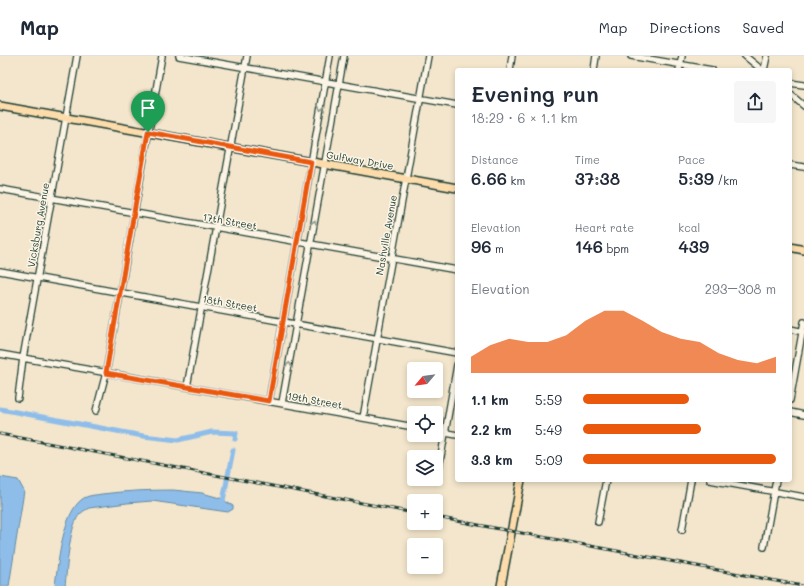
<!DOCTYPE html>
<html lang="en">
<head>
<meta charset="utf-8">
<style>
	:root { --surface:#fff; --page:#f6f6f7; --text:#1f2937; --muted:#747a83; --line:#e0e1e3; --accent:#ea580c }
	body { margin:0; font-family:Mali,sans-serif; background:var(--page); color:var(--text); height:100vh; display:flex; flex-direction:column; font-size:15px; white-space:nowrap }
	* { box-sizing:border-box; margin:0 }
	p { font-size:13px; color:var(--muted) }
	.icon { flex:none; width:22px; height:22px; fill:none; stroke:currentColor; stroke-width:2; stroke-linecap:round; stroke-linejoin:round }
	.map { position:relative; flex:1; overflow:hidden }
	.side { position:absolute; left:455px; top:12px; width:337px; height:414px; display:flex; flex-direction:column; background:var(--surface); border-radius:4px; box-shadow:0 2px 6px #0003 }
	.side>* { flex:none }
	.needle { width:26px; rotate:241deg }
	.buttons { position:absolute; left:407px; top:306px; display:grid; gap:8px }
	.buttons a { display:grid; place-items:center; width:36px; height:36px; border-radius:4px; background:var(--surface); box-shadow:0 2px 6px #0003; font-size:20px }
	.pin { position:absolute; display:grid; place-items:center; width:34px; height:34px; color:#fff; margin:-41px -17px; border-radius:50% 50% 50% 0; rotate:-45deg; box-shadow:0 0 4px #0007 }
	.pin .icon { rotate:45deg }
	.round { display:grid; place-items:center; flex:none; width:42px; height:42px; border-radius:4px; background:var(--page) }
	.summary { display:flex; align-items:center; justify-content:space-between; height:68px; padding:0 16px }
	h1 { font-size:22px; font-weight:600; line-height:30px }
	.figures { display:grid; grid-template-columns:repeat(3,1fr); gap:6px; height:68px; padding:4px 16px }
	.figures div { display:grid; align-content:center }
	.figures b { font-size:17px; font-weight:600 }
	.figures small { font-size:11px; font-weight:400 }
	.figures p { font-size:11px }
	.chart { height:112px; padding:8px 16px }
	.chart p { display:flex; justify-content:space-between }
	.chart svg { width:100%; height:72px; margin-top:4px; fill:var(--accent); opacity:.7 }
	ul { padding:0 16px; list-style:none; font-size:13px }
	li { display:grid; grid-template-columns:64px 48px 1fr; align-items:center; height:30px }
	li i { height:10px; border-radius:5px; background:var(--accent) }
	header { display:flex; align-items:center; gap:24px; box-sizing:border-box; height:56px; padding:0 20px; background:var(--surface); border-bottom:1px solid var(--line) }
	header strong { font-size:19px }
	nav { display:flex; gap:22px; margin-inline-start:auto; font-size:14px }
	.map>svg:first-child { display:block }
	.water { fill:#8fbdea; stroke:#628aa1 }
	.lines { fill:none; stroke-linecap:round; stroke-linejoin:round }
	.canal { stroke:#8fbdea; stroke-width:5 }
	.minor-casing { stroke:#1f3d34; stroke-width:8 }
	.major-casing { stroke:#1f3d34; stroke-width:10 }
	.minor { stroke:#fcf5e5; stroke-width:5.5 }
	.major { stroke:#fddcac; stroke-width:7 }
	.rail-casing { stroke:#1f3d34; stroke-width:3 }
	.rail { stroke:#fcf5e5; stroke-width:1.5; stroke-dasharray:4.5; stroke-linecap:butt }
	.oneway { stroke:#8e998c }
	.route-casing { stroke:#fff; stroke-width:8 }
	.route { stroke:#ea580c; stroke-width:5 }
	.labels { text-anchor:middle; dominant-baseline:central; stroke-width:3; stroke-linejoin:round; paint-order:stroke }
	.street-label { font-size:10px; fill:#1f3d34; stroke:#fcf5e5 }
</style>
</head>
<body>
<header>
<strong>Map</strong>
<nav><a>Map</a><a>Directions</a><a>Saved</a></nav>
</header>
<div class="map">
<svg width="804" height="530" viewBox="0 0 804 530">
	<rect width="100%" height="100%" fill="#f3e6cc"/>
	<filter id="ink" filterUnits="userSpaceOnUse"><feTurbulence type="fractalNoise" baseFrequency=".025" numOctaves="2"/><feDisplacementMap in="SourceGraphic" scale="8" xChannelSelector="R" yChannelSelector="G"/><feConvolveMatrix kernelMatrix="1 2 1 2 8 2 1 2 1" color-interpolation-filters="sRGB"/></filter>
	<g filter="url(#ink)">
		<path class="water" d="M0,421L18,424L24,435L9,530H0Z
			M173,434L202,437L220,442L233,450V453L228,456L152,445L127,447L89,452C85,454 82,456 79,459C69,472 67,513 65,530H55C58,507 63,454 84,442C89,439 97,439 102,438C126,435 149,434 173,434Z"/>
		<g class="lines">
			<path class="canal" d="M0,353L143,380L178,384L212,376L236,377L235,383
				M222,450L233,394"/>
			<g class="minor-casing">
				<path id="minor" d="M179,0L457,49
					M631,0L712,14
					M745,0L762,14
					M510,14L512,0
					M594,14L596,0
					M679,14L682,0
					M764,14L767,0
					M790,27L804,29
					M790,38L804,50
					M790,109L804,111
					M0,133L457,214
					M0,215L457,297
					M790,273L804,276
					M0,298L414,371
					M187,331L247,0
					M18,342L23,302L77,0
					M790,344L804,266
					M269,345L330,0
					M282,347L344,0
					M96,355L106,317L162,0
					M790,356L804,359
					M363,362L428,0
					M436,375L457,379
					M437,423L457,309
					M710,424L804,441
					M598,466L606,424
					M682,474L691,424
					M764,491L776,424"/>
			</g>
			<g class="major-casing">
				<path id="major" d="M0,50L457,132
					M790,191L804,194
					M501,530L521,424"/>
			</g>
			<use href="#minor" class="minor"/>
			<use href="#major" class="major"/>
			<g class="rail-casing">
				<path id="rail" d="M0,378L414,457
					M436,461L803,530"/>
			</g>
			<use href="#rail" class="rail"/>
		</g>
		<defs><path id="oneway-chevron" d="M-2-3.5L2.5 0L-2 3.5" fill="none" stroke-width="1.6" stroke-linecap="round" stroke-linejoin="round"/></defs>
		<g class="oneway">
			<use href="#oneway-chevron" transform="translate(321 52) rotate(100)"/>
			<use href="#oneway-chevron" transform="translate(314 167) rotate(-80)"/>
			<use href="#oneway-chevron" transform="translate(289 309) rotate(-80)"/>
		</g>
	</g>
	<g class="lines" filter="url(#ink)">
		<g class="route-casing">
			<path id="route" d="M148,76L311,106L269,345L106,317Z"/>
		</g>
		<use href="#route" class="route"/>
	</g>
	<g class="labels">
		<g class="street-label">
			<text transform="translate(360 104) rotate(10)">Gulfway Drive</text>
			<text transform="translate(230 165) rotate(10)">17th Street</text>
			<text transform="translate(38 169) rotate(-80)">Vicksburg Avenue</text>
			<text transform="translate(386 179) rotate(-80)">Nashville Avenue</text>
			<text transform="translate(230 247) rotate(10)">18th Street</text>
			<text transform="translate(315 344) rotate(10)">19th Street</text>
		</g>
	</g>
</svg>
<div class="buttons">
<a><svg class="needle" viewBox="-14 -14 28 28"><path d="M0-13l5 13h-10z" fill="#e53935"/><path d="M0 13l5-13h-10z" fill="#747a83"/></svg></a>
<a><svg class="icon" aria-label="locate" viewBox="0 0 24 24"><circle cx="12" cy="12" r="6"/><path d="M12 2v4M12 18v4M2 12h4M18 12h4"/></svg></a>
<a><svg class="icon" aria-label="layers" viewBox="0 0 24 24"><path d="M12 4l9 5-9 5-9-5zM3 14l9 5 9-5"/></svg></a>
<a>+</a>
<a>−</a>
</div>
<div class="pin" style="left:148px;top:76px;background:#1e9e55"><svg class="icon" aria-label="arrive" viewBox="0 0 24 24"><path d="M6 21V4h12l-3 4 3 4H6"/></svg></div>
<section class="side">
<div class="summary"><div><h1>Evening run</h1><p>18:29 · 6 × 1.1 km</p></div><a class="round"><svg class="icon" aria-label="share" viewBox="0 0 24 24"><path d="M12 15V3M7 8l5-5 5 5M5 13v7h14v-7"/></svg></a></div>
<div class="figures">
<div><p>Distance</p><b>6.66<small> km</small></b></div>
<div><p>Time</p><b>37:38</b></div>
<div><p>Pace</p><b>5:39<small> /km</small></b></div>
</div>
<div class="figures">
<div><p>Elevation</p><b>96<small> m</small></b></div>
<div><p>Heart rate</p><b>146<small> bpm</small></b></div>
<div><p>kcal</p><b>439</b></div>
</div>
<div class="chart"><p><span>Elevation</span>293–308 m</p>
<svg viewBox="0 0 160 44" preserveAspectRatio="none"><path d="M0 44V34L10 27L20 23L30 25L40 25L50 21L60 12L70 6L80 6L90 12L100 19L110 23L120 25L130 32L140 36L150 38L160 34V44z"/></svg>
</div>
<ul>
<li><b>1.1 km</b>5:59<i style="width:55%"></i></li>
<li><b>2.2 km</b>5:49<i style="width:61%"></i></li>
<li><b>3.3 km</b>5:09<i style="width:100%"></i></li>
</ul>
</section>
</div>
</body>
</html>
